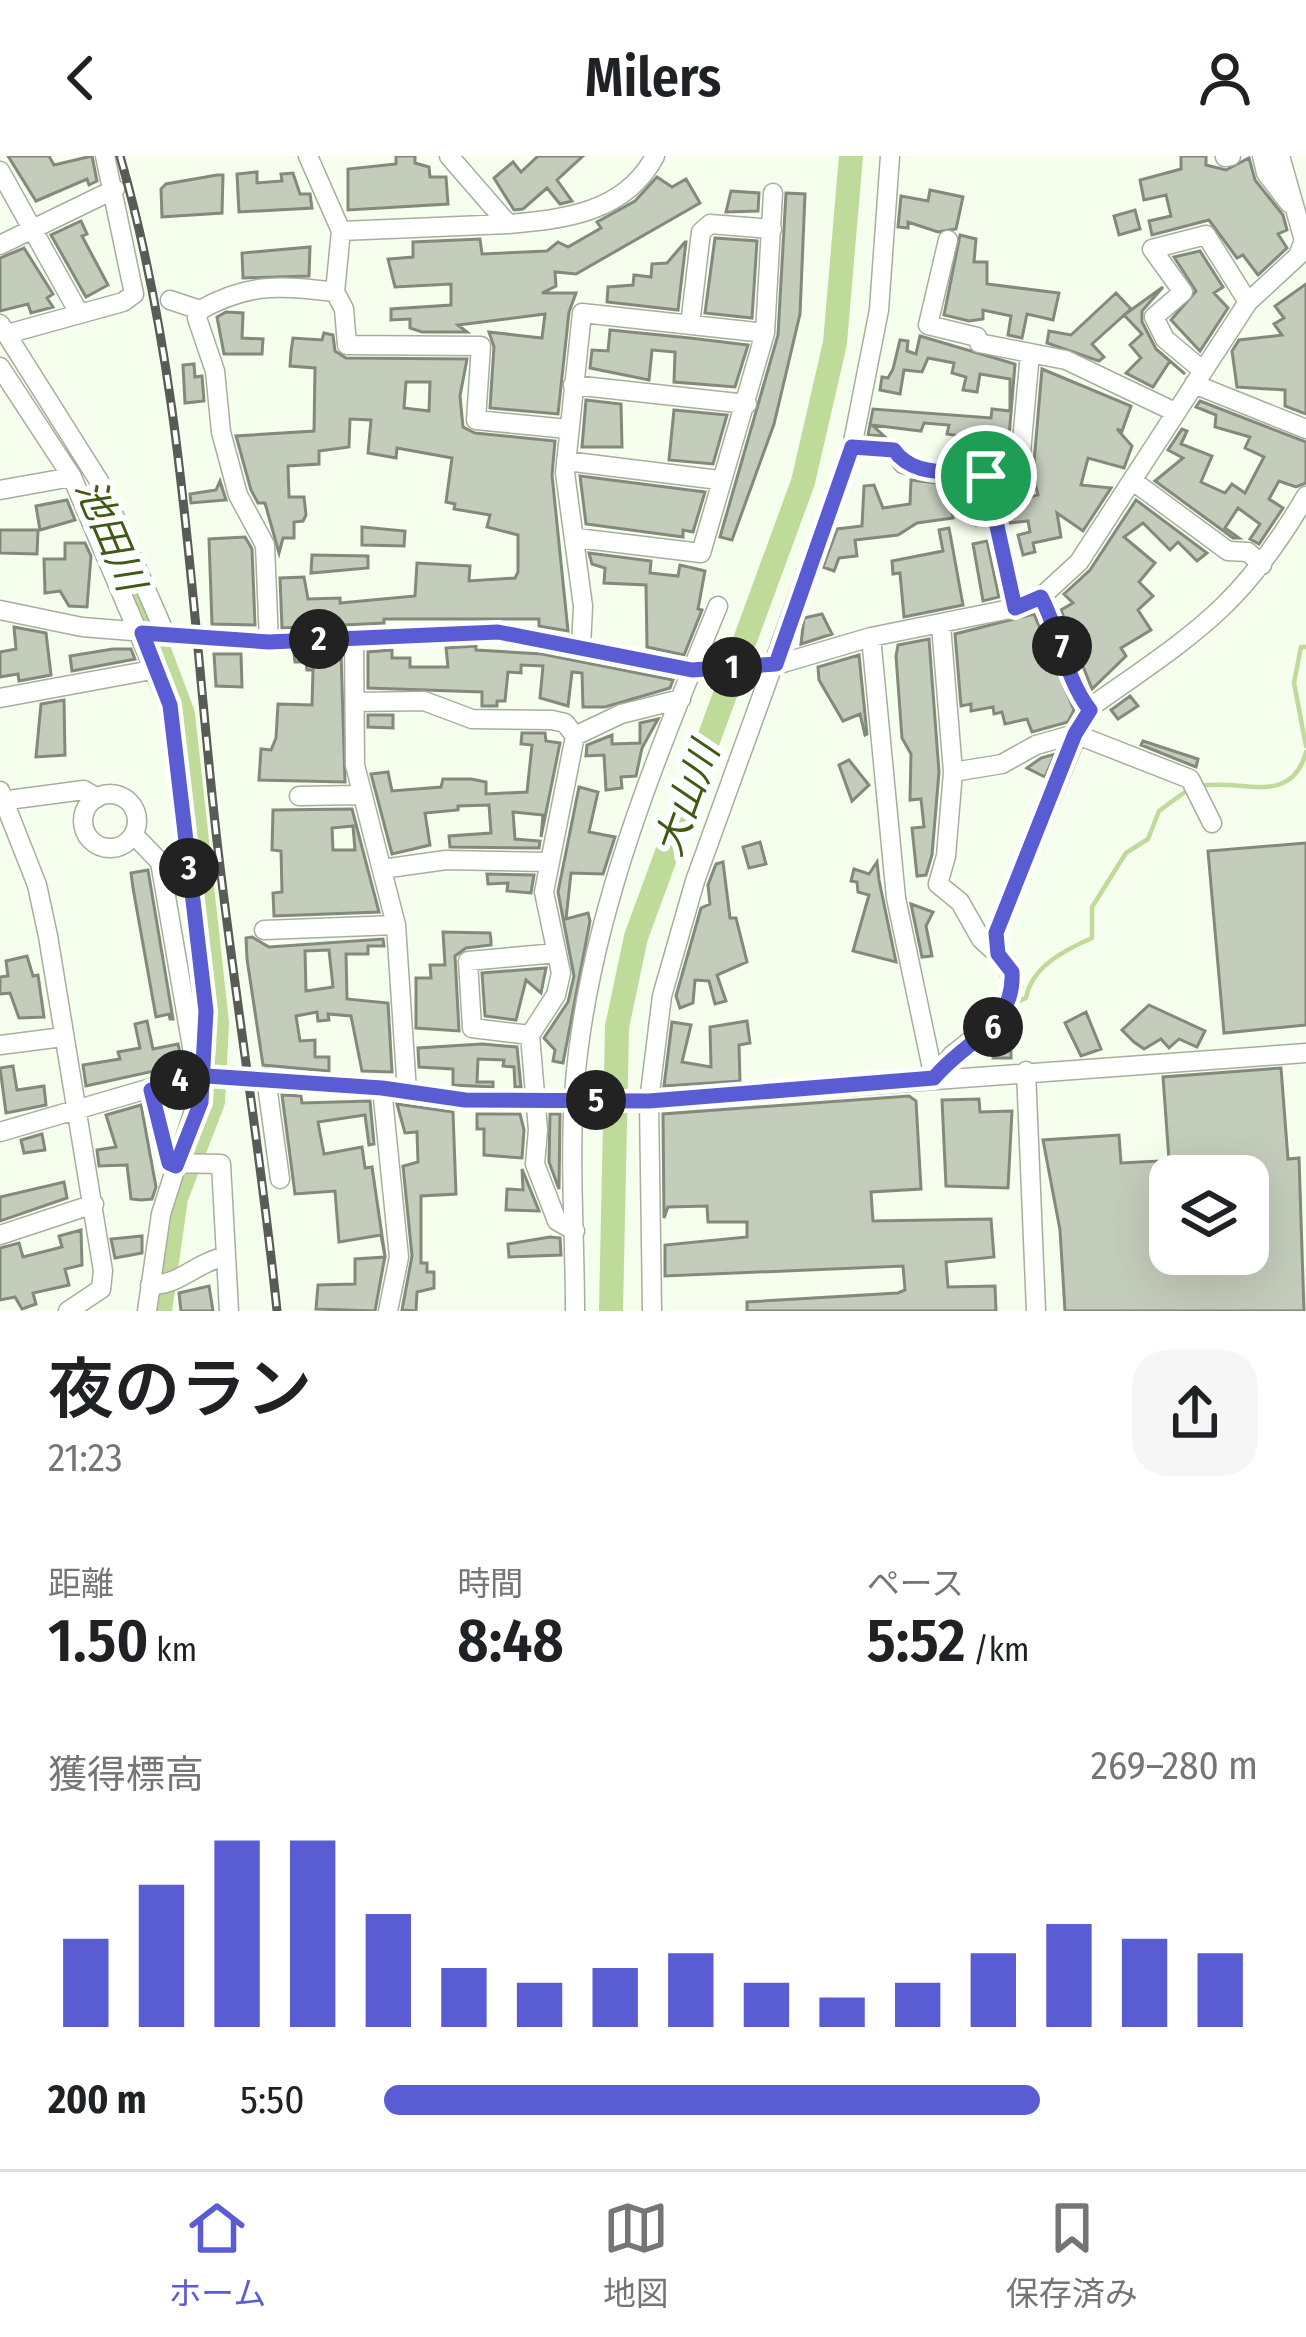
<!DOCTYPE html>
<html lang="ja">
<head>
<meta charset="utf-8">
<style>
	:root { --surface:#fff; --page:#f6f6f6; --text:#202124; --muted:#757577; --line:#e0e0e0; --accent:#5a5cd4 }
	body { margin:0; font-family:"Fira Sans Condensed","Noto Sans JP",sans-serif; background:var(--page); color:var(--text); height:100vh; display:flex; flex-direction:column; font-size:45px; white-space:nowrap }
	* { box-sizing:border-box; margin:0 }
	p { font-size:39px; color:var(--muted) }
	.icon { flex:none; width:66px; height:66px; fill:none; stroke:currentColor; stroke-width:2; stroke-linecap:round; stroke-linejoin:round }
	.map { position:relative; height:1155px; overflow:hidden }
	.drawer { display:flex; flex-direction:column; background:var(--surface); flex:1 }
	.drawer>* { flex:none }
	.fabs { position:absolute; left:1149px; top:999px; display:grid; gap:24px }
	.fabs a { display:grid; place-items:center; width:120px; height:120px; border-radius:24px; background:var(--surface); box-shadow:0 12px 48px #0002; font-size:60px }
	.pin { position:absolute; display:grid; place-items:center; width:102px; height:102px; color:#fff; margin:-51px; border:6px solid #fff; border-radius:50%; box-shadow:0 3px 12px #0007 }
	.km { position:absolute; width:60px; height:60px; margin:-30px; border-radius:50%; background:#222; color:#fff; font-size:33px; line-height:60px; text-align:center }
	.round { display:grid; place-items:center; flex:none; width:126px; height:126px; border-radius:36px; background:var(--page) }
	.headline { display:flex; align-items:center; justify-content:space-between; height:204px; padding:0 48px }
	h1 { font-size:66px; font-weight:600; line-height:90px }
	.stats { display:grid; grid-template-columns:repeat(3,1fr); gap:18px; height:204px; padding:12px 48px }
	.stats div { display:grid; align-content:center }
	.stats b { font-size:60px; font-weight:600 }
	.stats small { font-size:33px; font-weight:400 }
	.stats p { font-size:33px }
	.chart { height:336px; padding:24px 48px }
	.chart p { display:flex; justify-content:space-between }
	.chart svg { width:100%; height:216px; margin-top:12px; stroke:var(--accent); stroke-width:6 }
	ul { padding:0 48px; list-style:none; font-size:39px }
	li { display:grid; grid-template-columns:192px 144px 1fr; align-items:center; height:90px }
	li i { height:30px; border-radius:15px; background:var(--accent) }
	header { display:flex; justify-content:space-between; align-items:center; height:156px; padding:0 48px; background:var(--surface); font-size:54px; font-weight:600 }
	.tab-bar { display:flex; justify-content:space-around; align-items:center; height:168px; border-top:3px solid var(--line); background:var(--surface); font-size:33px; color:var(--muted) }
	.tab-bar a { display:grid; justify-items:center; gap:6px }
	.tab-bar .current { color:var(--accent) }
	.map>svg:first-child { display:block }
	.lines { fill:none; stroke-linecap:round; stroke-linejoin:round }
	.stream { stroke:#bedb99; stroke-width:4.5 }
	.river { stroke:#bedb99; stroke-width:24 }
	.building { fill:#c4ccbb; stroke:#838a7b; stroke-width:3; fill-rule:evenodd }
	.minor-casing { stroke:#a7ae9e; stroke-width:21 }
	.minor { stroke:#fff; stroke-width:18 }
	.rail-casing { stroke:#585c54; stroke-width:9 }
	.rail { stroke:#fff; stroke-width:4.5; stroke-dasharray:14; stroke-linecap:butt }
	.route-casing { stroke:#fff; stroke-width:24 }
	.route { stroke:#5a5cd4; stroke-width:15 }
	.labels { text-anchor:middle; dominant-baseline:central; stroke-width:12; stroke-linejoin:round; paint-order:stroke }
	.water-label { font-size:39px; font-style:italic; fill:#405914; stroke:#fff }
</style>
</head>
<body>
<header><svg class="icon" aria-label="back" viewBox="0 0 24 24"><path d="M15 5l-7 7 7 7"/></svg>Milers<svg class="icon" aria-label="person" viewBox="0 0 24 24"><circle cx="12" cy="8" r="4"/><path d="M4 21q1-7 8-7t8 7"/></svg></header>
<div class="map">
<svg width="1306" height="1155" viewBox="0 0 1306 1155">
	<rect width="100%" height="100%" fill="#f6feed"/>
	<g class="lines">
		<path class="stream" d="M1306,491H1301L1294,527L1306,590
			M1200,630C1240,622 1291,652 1306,596
			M1017,846L1026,842C1032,810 1065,794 1092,782V751L1126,697L1148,683L1159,655L1189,633"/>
		<path class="river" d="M132,422L183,558L217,867L213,946L176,1042L160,1155
			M611,1155L617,871L636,781L803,326L835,187L851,0"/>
	</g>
	<path class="building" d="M8,0H49L54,9L92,0L97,25L89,29L87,23L36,45Z
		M396,0H415V7L429,11L430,21H446L448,48L348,54V13L396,8Z
		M538,0H583L557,24L572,45L560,48L547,32L523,53L514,54L494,22L513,6L521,16Z
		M1181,0H1206V9L1226,14L1249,2L1255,24L1283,59L1287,74L1278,78L1287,92L1258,119L1243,99L1237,102L1209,64L1152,79L1149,65L1171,60L1166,39L1144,44L1140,24L1181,13Z
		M257,16V27L282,25L281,18L293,17L300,38H310L312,52L239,56L237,18Z
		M217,19H223L222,57L162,61L161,33L166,28Z
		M657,21L672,31L686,23L700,47L576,118L555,116L556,130L542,137H576L569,156L558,258L490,252L494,191L489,176L542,182L545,158L458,169L467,176H422L410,172V163L391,164V153L451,149V128L395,131L388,103L413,101V86L480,83L482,98L547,95L558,86L568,91L601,72L597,66L635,45Z
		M930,34L963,41L956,73L938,76L908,66V72L898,71L901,40L928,45Z
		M731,35L759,37L758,55L726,56Z
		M786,37L805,38L800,158L774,268L732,384L720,381L778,179Z
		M1135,54L1140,73L1119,79L1114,60Z
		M81,65L87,78L82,80L108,129L86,141L51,79Z
		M960,79L976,83L974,106H987V128L1059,137L1053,164L1027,158L1022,182L1008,179L1011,160L983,154V163L969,165L944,159Z
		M715,82L757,85L752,162L705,157Z
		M685,86H686L678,154L607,146L608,131L633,129L634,119L651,121L652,108L667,107Z
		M310,91L309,120L243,122L242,97Z
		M24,92L53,138L47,142L53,151L31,157L28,148L0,155V102Z
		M1200,95L1223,131L1214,137L1228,152L1200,195L1171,164L1196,135L1174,101Z
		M1306,128V258L1285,250V234L1237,231L1232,195L1239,184L1282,179L1274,168L1284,162L1275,150Z
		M1163,131L1142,155V166L1156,193L1185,218L1170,205L1153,231L1126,217L1141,202L1130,189L1142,178L1124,159Z
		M1116,137L1131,153L1092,188L1104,201L1099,205L1047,187L1049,175L1071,179Z
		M226,156L243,157L242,182L263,183L262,198H224L217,161Z
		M610,174L690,182L748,189L735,231L674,226L675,196L652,194L649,224L590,212L592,194L608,195Z
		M324,177L333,179L335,195L346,202L467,203L460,240L463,271L475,277L555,285L552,319L568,475L539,470V463H384V467L282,472L280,422L304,421L308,443L340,442V447L415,440L417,407L470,410L469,425L515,422L518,416V379L487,371L490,359L454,353L455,348L446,346L452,302L397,292L396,302L368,297L371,264L350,263L349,291L319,295V308L288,310L289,341H304L306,359L303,365L294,366V382H283L279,397L265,347H258L251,334L236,280L314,275L315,212L290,210L291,196L293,182L322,184ZM406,226H430L429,255L404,252Z
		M920,180L1015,208L1007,305L978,304L980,283L947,278L949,269L924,267L921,275L872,269L884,280L868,279L873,253L991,262L992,253L1010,255V223L980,218L977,236L963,234L966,221L952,217L954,207L928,202L922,216L904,214L900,238L880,234L882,221L888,222L893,213L900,184L908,185L907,195L916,198Z
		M194,208L195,221L202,220L204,245L185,247L183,209Z
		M1042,213L1131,250L1122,275L1117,273L1132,290L1124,312L1088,302L1081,329L1111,332L1083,375L1057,357L1061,381L1033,387L1035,396L1023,399L1018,379L1030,376L1028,365L1010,367L1002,332H1010L1013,345L1038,339L1033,318Z
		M586,244L621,248L622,291H582Z
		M1200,245L1306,286V327L1296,331L1279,325L1269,343L1283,352L1259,388L1250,383L1260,368L1238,352L1225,372L1239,382H1233L1155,325L1183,302L1168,294L1182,273L1187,275L1181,288L1212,300L1201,326L1225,337L1232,328L1245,337L1264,301L1245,292L1250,281L1215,271L1216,259L1196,251Z
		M674,254L727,259L713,308L669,304Z
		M580,320L705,336L693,376L683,374V381L586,368Z
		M911,324L975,331L983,368L976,369L972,351L952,352L953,362L917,367L898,379L855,384L857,400L839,402L834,415L823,411L837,373L862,370L864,330L874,329L883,352L910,348Z
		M220,325L226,344L191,347L190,338L216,334Z
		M67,344L75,364L40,374L36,350Z
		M1136,344L1207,397L1197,405L1178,386L1170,394L1143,367L1124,381L1155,407L1139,426L1153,440L1138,454L1151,474L1121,492L1126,500L1092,533L1061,454L1073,447L1064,438L1090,414Z
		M362,371L405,375L404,390L362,389Z
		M949,372L963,449L904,461L900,417L893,418L892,405L943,395L939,374Z
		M0,374H38L37,398L0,397Z
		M245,381L252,393L255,469L212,468L209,383Z
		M987,385L999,441L983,445L973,388Z
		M65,387H85L91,400L87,451L69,450L60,435L45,437L44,403H65Z
		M589,397L651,405L650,417L678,420L680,409L705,415L698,453L702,454L684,499L647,491L646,429L604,427L605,412L592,408Z
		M312,399L368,400V412L311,417Z
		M822,458L832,478L801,488L804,462Z
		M1034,458L1074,554L1068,566L1032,576L1027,563L1005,568L1002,556L994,558L993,551L971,555V548L961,550L955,478Z
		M14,471L46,477L51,519L19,525L18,518L0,521V496L16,493Z
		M929,483L939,616L932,699L926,719L917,720L912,672L924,671L921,643L910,644L911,598L902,582L896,500L898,489Z
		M476,490V494L542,498L673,524L670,532L605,551H583L582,517L572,516L568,550L540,542L543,510L521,509V517L508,516L505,545H497V550H482V536L368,532V496L392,494V502H410V511H448L446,492Z
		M113,493H131L135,503L72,515L70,500Z
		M341,496L345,626L259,624L261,593L271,594L276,582L278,548L312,549L313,514H307L306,506H295L294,498Z
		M214,498H241L242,531L216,530Z
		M859,499L867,578L865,579L860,558L843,565L819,524L818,511Z
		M1130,540L1138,550L1118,563L1111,554Z
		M64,544L65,599L36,601L41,548Z
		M368,559H393V572L368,571Z
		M658,563L642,592L636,620L621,621L622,632L606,634L604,599L586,600L587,589L612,579V588L640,587V567Z
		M522,577H545L546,585L560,587L541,681L543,659L513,656L515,683L540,685L539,692L450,691L449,680L491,677L489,649L458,650V654L425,657L430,689L392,698L371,618L388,616L392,635L441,631L443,623H471L486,626V638L527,636L532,589L521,588Z
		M1143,585L1198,603L1196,611L1141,589Z
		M1055,598L1045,621L1027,612L1041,602Z
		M849,604L869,629L852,645L839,609Z
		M579,631L598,636L589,676L615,681L603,718L571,717L566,763L588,757L590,765L563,907L553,905L555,894L544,882L568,846L574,820L558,736Z
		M352,653L379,756L274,760L273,737L282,736L281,695L272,694L273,654ZM353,670L355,694H333L332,672Z
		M760,686L766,708L749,712L743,691Z
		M1306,687V869L1224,877L1208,695Z
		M723,706L730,762H736L747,806L717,819L726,845L715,848L709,825L695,824L693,847L680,852L676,840L701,752L710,748L708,729L716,708Z
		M877,706L879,724L896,806L853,795L869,739L858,736L857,726L851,725L854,713L869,718Z
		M148,714L173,863H170L169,858L156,861L133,732L131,717Z
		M487,718L534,719L531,737L507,735L508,727L488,728Z
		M911,748L933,756L926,770L932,800L922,801Z
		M443,776L490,777L491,784V789L466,792L455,800L459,875L416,872V822H431L430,809H445Z
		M252,781L269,791L383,783L384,790H368V798H346L347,843L388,847L392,916L362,915L351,860L328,858L329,864L318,865L317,856L296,860L300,885L315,884V901H329V915L263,909L247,803L246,782ZM329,794L333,831L306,835L305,795Z
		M27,800L33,820L38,819L44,861L19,862L10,837L0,838V821L8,820L6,805Z
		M546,812L541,837L526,824L516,864L485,860L482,817Z
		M1149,849L1205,875L1197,891L1179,883L1169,892L1161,883L1144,893L1134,886L1122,874Z
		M1086,856L1101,893L1081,900L1065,867Z
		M147,865L153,893L178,888L182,905L177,910L86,930L83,909L120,903L118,896L140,892L135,868Z
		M747,865L750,887L739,889L740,925L664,930L672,866L691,869L682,906L711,911L710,871Z
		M1011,871V902H993V884Z
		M482,888L517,891L521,931H515L514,911L503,910L504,904L478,903L477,926H493V931L453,929V913L419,911L418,892Z
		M13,910L17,934L44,930L46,949L6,957L0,912Z
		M1281,912L1288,1003L1299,1002L1304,1155H1065L1060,1074L1043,984L1119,979L1121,1007L1159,1005L1170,1098H1248V1018L1188,1020L1187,1003L1169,1004L1163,921Z
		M282,939L301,940L302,947L370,945L374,988L369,989L365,959L318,966L324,998L362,991L365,1012L372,1011L385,1100L375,1155L316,1153L318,1129L355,1128V1103L385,1101L381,1079L339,1086L335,1035L295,1038Z
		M909,940L916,945L921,1033L871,1036L873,1065L991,1063L994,1101L946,1106L948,1131L995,1130L996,1155H747V1146L898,1137L905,1134L903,1110L665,1120V1089L747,1081V1066H708L707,1050L668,1051L664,1062L663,958Z
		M979,943L980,956L1012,955L1008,1032L946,1030L942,944Z
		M397,948L453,956L456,1038L421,1040V1107H427V1116H434V1132L417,1136L416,1155L402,1154L412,1100L403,1010L418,1006L417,976L405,977Z
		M141,949L156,1031L152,1043L141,1044L131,1043L127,1009L99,1010L97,994L116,991L106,959Z
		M477,958H520L524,974L522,1002L484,999V973H477Z
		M550,958H560L559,1033L549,1006Z
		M42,978L45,994L24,997L21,984Z
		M522,1013L539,1055L506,1054L507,1033L523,1034Z
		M64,1026L67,1042L0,1065V1041Z
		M81,1074L82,1109L65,1113L69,1129L33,1137L36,1148L22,1153L15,1141L0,1144V1092L19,1087L23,1101L62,1091L59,1080Z
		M142,1080V1097L115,1102L111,1083Z
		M550,1081L560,1082L561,1099L509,1101L508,1088Z
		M209,1130L213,1155H181L179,1137Z"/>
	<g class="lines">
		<g class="minor-casing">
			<path id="minor" d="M308,0L341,75L508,68
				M449,0L508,68C564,63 625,57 655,0
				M1262,0L1266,17L1289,47
				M1280,0L1305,88
				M1225,1L1231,0
				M0,15L79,157
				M341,75L335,136L344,153L347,189L481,190L476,264L568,273
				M948,84L928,169L977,181L979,187L1066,204L1175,256
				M0,89L115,33
				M170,144L200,154
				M0,168L99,325L164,475
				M690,169L701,76L710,68L772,73
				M7,178L123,146L134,138L105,0
				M0,211L72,321L169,549L206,855L205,920L161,1058L147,1155
				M1202,214L1165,183L1154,161L1183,136L1152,93L1206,79L1248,146
				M1194,228L1306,273
				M573,229L747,248
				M852,291L894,294L903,308L935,317L1019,319L1030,197
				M566,305L719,324
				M986,320L1015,452
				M1133,325L1228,395L1248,396L1262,409
				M0,334L72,321
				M577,382L701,397L765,177L773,37
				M1041,441C1060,477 1065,522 1090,554
				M0,454L82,471L269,486L498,476L692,514L776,509L871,481L1015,452L1041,441L1079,406L1248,146L1298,100L1306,79
				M871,481L896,742L934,922
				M354,482L355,609L396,769L407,936
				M269,486L265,389L238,339L221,276L215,215L197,162L200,154C249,127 280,129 335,136
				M581,491L583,450L565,317L582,157L765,177
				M0,542L157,513
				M355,546L424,545L472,563L552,564L565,567L575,580
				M953,616L1002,608L1036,589L1075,578L1190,623L1212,667
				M0,635L37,729L48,780L103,1115L101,1133L68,1155
				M83 665a27 27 0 1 1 54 0a27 27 0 1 1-54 0Z
				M299,640L359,639
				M0,645L84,634L97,642
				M134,679L160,706L193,897
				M382,713L446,704L548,706
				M264,774L396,769
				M998,798L996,777L1083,564L1095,548C1198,475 1241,451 1306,340
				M530,879L472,872L468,805L557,797
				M0,889L63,881
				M1026,915L1036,1155
				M266,922L280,1023
				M934,922L952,899L1005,858L1013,830L1007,807L981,783L960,746L938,728L946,700L953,616L941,469
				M382,932L399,1101L388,1155
				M151,934L169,1007L221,1008L229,1155
				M0,976L192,920L382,932L465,944L649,945L1306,897
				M575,1075L557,1065L535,1008L538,974L530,879L556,839L561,817L544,736L575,580L621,558L681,543
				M0,1079L94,1048
				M150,1129C179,1130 195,1107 223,1101
				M575,1155C575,1070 567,981 578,897C597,741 659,594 718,450
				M652,1155L649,945L662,840L695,725L852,291L879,154L890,0"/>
		</g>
		<use href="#minor" class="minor"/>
		<g class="rail-casing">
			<path id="rail" d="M120,0C184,222 191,456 217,685C235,842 261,998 277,1155"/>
		</g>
		<use href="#rail" class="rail"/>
	</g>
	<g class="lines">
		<g class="route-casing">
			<path id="route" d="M986,320C954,313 914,323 894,294L852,291L776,508L692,514L498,476L269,486L142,477L170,549L206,855L201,946L176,1010L169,1007L151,934L206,920H207L382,932L465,944L649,945L934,922C965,884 1015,871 1012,816L998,798L996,777L1075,578L1090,554C1065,522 1060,477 1041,441L1015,452L986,320"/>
		</g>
		<use href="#route" class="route"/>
	</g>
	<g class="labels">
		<g class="water-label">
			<text transform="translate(110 379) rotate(67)">池田川</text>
			<text transform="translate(687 643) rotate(-70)">大山川</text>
		</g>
	</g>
</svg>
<div class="fabs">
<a><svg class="icon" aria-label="layers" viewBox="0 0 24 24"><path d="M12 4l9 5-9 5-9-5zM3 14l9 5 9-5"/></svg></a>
</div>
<div class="pin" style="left:986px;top:320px;background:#1e9e55"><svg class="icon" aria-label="arrive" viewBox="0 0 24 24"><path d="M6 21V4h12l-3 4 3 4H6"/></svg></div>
<b class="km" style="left:732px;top:511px">1</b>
<b class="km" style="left:319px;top:483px">2</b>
<b class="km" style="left:189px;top:712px">3</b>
<b class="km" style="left:180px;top:924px">4</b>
<b class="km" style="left:596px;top:944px">5</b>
<b class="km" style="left:993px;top:871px">6</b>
<b class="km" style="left:1062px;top:490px">7</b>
</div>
<section class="drawer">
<div class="headline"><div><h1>夜のラン</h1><p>21:23</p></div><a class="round"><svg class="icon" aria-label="share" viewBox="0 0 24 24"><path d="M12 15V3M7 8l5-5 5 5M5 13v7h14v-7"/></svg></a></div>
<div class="stats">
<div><p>距離</p><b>1.50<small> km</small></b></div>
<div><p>時間</p><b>8:48</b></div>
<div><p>ペース</p><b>5:52<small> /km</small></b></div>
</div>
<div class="chart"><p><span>獲得標高</span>269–280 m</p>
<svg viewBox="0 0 160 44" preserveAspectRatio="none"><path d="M5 44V26M15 44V15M25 44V6M35 44V6M45 44V21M55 44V32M65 44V35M75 44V32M85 44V29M95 44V35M105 44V38M115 44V35M125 44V29M135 44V23M145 44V26M155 44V29"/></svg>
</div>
<ul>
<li><b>200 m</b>5:50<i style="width:75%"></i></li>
</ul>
</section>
<nav class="tab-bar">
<a class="current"><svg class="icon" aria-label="home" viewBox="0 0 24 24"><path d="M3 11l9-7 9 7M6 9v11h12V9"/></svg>ホーム</a>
<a><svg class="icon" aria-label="map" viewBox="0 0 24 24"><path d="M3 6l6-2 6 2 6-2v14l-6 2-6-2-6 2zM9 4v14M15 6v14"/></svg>地図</a>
<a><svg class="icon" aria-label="saved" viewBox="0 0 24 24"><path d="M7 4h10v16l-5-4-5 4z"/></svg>保存済み</a>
</nav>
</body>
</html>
